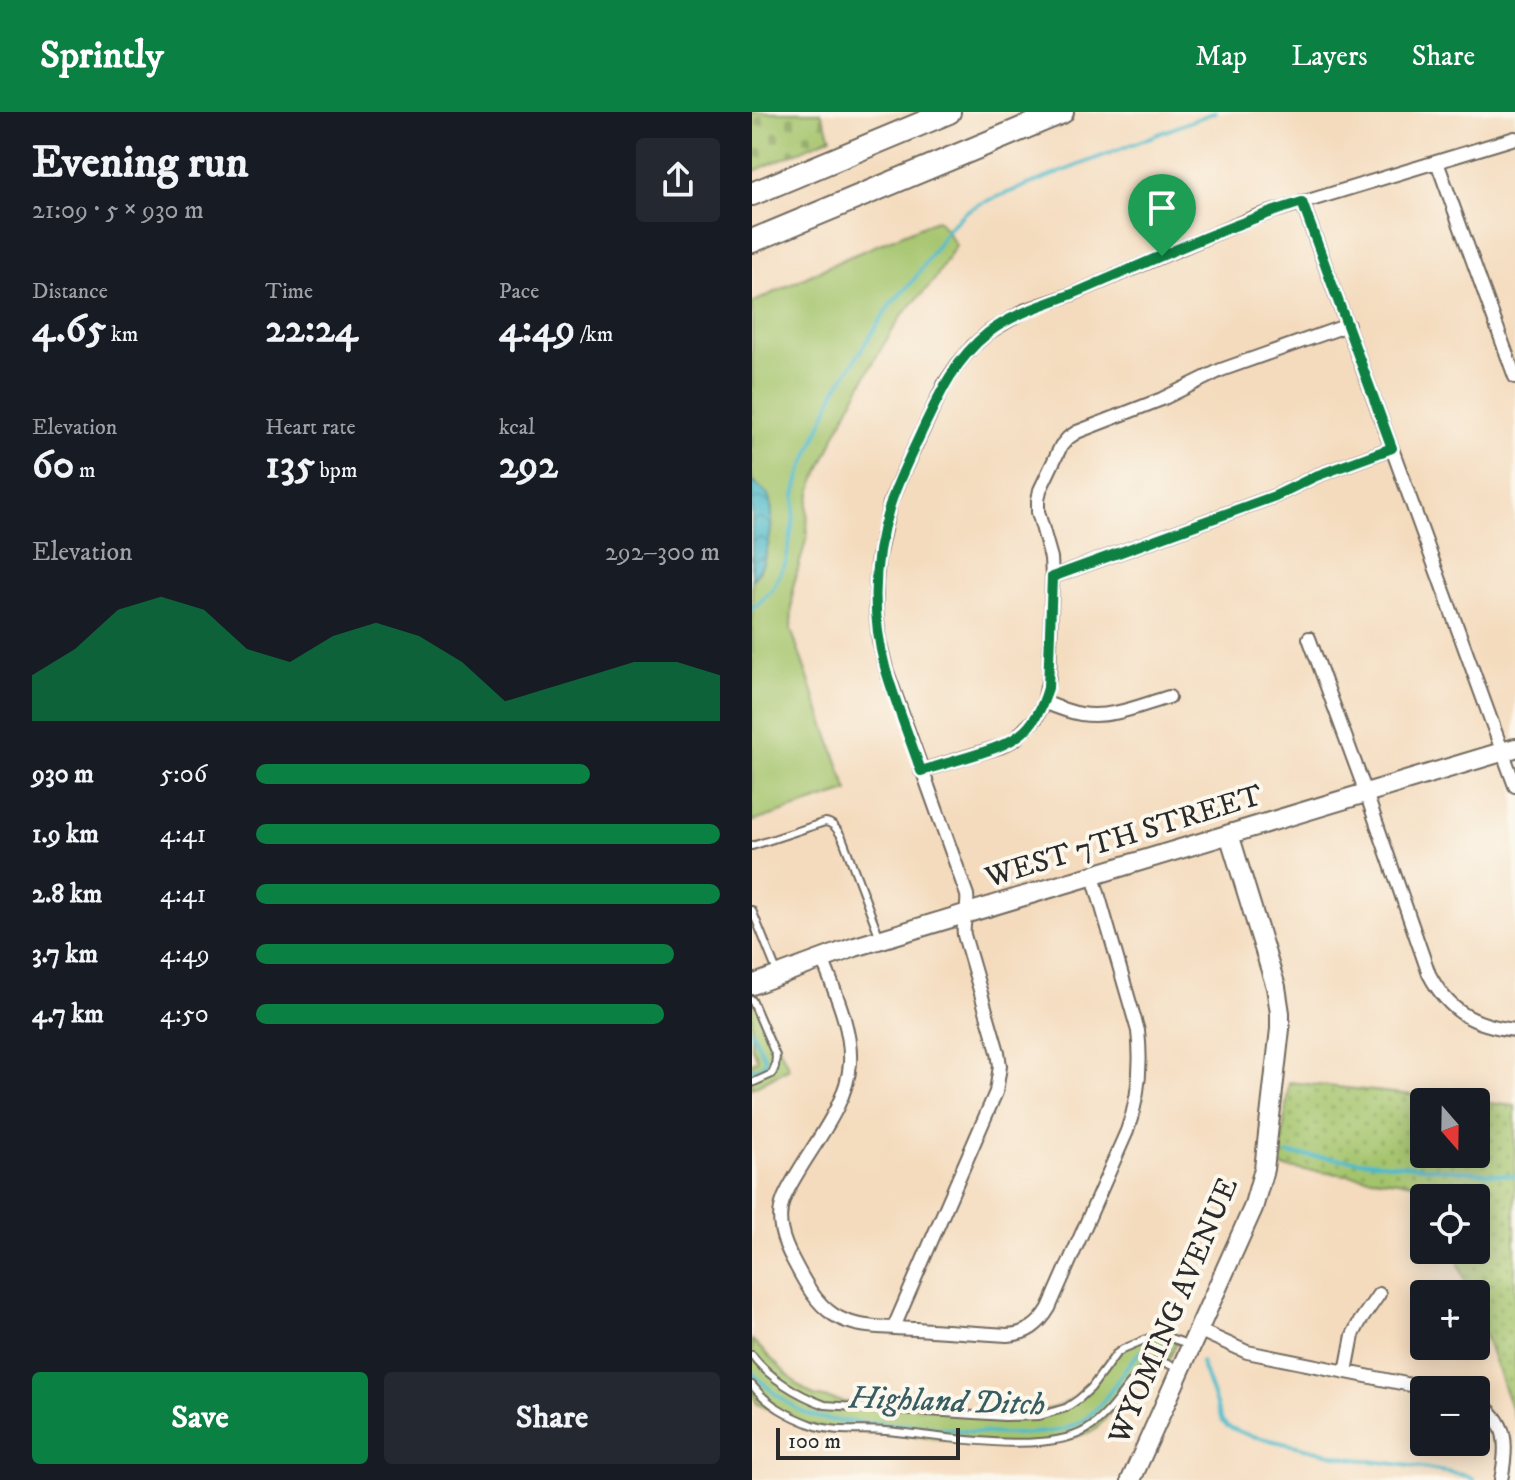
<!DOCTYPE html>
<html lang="en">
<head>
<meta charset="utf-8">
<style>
	:root { --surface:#171b24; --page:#242831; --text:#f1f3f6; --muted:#9ea1a6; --accent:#0b8043 }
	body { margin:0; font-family:"IM FELL DW Pica",serif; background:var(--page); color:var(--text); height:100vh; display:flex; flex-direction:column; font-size:30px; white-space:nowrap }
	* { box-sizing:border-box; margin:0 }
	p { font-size:26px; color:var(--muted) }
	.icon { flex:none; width:44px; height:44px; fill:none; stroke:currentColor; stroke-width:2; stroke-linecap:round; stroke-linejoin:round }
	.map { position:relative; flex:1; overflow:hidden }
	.panel { display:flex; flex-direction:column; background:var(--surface); width:752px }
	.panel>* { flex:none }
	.needle { width:52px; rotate:160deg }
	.tools { position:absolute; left:658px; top:976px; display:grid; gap:16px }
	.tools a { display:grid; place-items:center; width:80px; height:80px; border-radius:8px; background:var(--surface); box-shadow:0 4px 20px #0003; font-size:40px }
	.scale { position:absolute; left:24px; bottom:20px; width:184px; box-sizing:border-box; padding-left:8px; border:4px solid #2b2b2b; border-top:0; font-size:22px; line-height:28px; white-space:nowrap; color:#2b2b2b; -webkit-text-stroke:6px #fbf7ec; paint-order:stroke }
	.pin { position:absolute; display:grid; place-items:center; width:68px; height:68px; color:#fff; margin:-82px -34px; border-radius:50% 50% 50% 0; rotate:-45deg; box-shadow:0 0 8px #0007 }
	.pin .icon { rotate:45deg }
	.round { display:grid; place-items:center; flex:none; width:84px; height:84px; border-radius:8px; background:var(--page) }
	.head { display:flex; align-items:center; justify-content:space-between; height:136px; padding:0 32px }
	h1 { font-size:44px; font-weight:700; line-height:60px }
	.metrics { display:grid; grid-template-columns:repeat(3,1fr); gap:12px; height:136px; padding:8px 32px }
	.metrics div { display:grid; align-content:center }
	.metrics b { font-size:40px; font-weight:700 }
	.metrics small { font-size:22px; font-weight:400 }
	.metrics p { font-size:22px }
	.chart { height:224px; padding:16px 32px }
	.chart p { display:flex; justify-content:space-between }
	.chart svg { width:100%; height:144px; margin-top:8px; fill:var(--accent); opacity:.7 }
	.primary-button { display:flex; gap:16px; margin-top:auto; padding:16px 32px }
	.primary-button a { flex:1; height:92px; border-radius:8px; background:var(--accent); color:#fff; font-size:32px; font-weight:700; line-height:92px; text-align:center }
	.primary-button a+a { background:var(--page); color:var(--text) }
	ul { padding:0 32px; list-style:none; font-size:26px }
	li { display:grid; grid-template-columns:128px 96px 1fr; align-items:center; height:60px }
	li i { height:20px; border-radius:10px; background:var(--accent) }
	header { display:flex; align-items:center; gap:48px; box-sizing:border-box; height:112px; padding:0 40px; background:var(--accent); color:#fff }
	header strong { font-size:38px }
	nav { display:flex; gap:44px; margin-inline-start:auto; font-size:28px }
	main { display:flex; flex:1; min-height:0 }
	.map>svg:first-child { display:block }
	.green { fill:#a4c46c; stroke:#68784c; stroke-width:2 }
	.cemetery { fill:url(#cemetery-stones); stroke:#68784c; stroke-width:2 }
	.park { fill:url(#park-dots); stroke:#68784c; stroke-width:2; fill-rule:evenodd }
	.water { fill:url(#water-waves); stroke:#3c727a; stroke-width:2 }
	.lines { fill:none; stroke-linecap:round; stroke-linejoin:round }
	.stream { stroke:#4ebac9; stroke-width:4 }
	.lane-casing { stroke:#71695e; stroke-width:10 }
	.street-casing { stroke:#71695e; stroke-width:16 }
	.secondary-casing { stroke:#71695e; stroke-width:22 }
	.highway-casing { stroke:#71695e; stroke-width:26 }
	.lane { stroke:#fff; stroke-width:6 }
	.street { stroke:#fff; stroke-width:12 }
	.secondary { stroke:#fff; stroke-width:18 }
	.highway { stroke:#fff; stroke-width:22 }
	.route-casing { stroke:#fff; stroke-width:16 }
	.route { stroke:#0b8043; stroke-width:10 }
	.labels { text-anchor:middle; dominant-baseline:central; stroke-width:8; stroke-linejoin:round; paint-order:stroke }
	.street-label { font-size:30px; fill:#2b2b2b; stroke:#fbf7ec }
	.water-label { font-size:32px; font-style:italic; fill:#375d62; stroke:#fbf7ec }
</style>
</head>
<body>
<header>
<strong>Sprintly</strong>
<nav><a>Map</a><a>Layers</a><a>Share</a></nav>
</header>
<main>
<section class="panel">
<div class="head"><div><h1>Evening run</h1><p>21:09 · 5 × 930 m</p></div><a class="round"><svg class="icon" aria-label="share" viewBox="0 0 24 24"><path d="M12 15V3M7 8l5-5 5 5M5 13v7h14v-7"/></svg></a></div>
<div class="metrics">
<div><p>Distance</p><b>4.65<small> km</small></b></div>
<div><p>Time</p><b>22:24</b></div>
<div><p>Pace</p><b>4:49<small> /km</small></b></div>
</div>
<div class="metrics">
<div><p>Elevation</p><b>60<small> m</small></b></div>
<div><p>Heart rate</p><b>135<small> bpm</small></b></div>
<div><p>kcal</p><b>292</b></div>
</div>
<div class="chart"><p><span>Elevation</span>292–300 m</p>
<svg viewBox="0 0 160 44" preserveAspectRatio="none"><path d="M0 44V30L10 22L20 10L30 6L40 10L50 22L60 26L70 18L80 14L90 18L100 26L110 38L120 34L130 30L140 26L150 26L160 30V44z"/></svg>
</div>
<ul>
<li><b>930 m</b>5:06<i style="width:72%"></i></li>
<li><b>1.9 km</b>4:41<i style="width:100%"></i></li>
<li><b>2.8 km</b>4:41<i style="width:100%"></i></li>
<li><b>3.7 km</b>4:49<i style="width:90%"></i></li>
<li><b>4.7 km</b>4:50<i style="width:88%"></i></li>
</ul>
<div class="primary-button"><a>Save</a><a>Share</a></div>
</section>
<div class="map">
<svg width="763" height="1368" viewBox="0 0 763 1368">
	<defs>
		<pattern id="cemetery-stones" width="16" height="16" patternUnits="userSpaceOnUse" patternTransform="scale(2)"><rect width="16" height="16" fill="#a4c46c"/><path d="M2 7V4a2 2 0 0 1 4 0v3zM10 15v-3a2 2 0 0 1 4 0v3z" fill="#869f59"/></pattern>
		<pattern id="park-dots" width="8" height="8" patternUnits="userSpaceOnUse" patternTransform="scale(2)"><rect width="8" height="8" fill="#a4c46c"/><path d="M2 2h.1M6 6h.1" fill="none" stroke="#869f59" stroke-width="1.8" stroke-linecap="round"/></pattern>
		<pattern id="water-waves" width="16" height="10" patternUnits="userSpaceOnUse" patternTransform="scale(2)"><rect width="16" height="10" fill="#4ebac9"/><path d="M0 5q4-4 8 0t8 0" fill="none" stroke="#4197a3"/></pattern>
	</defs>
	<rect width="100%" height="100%" fill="#fbf7ec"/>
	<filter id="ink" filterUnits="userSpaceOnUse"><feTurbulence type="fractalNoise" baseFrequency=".0125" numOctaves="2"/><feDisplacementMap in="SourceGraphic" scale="16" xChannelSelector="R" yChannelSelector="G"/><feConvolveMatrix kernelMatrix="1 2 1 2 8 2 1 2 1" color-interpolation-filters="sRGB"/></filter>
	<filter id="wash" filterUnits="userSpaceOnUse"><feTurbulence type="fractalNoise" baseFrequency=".006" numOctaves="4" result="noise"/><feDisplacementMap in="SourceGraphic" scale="32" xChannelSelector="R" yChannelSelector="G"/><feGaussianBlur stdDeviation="1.8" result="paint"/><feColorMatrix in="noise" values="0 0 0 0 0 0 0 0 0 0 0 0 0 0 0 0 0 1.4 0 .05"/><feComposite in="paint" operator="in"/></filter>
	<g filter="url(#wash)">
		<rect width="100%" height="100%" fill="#f4dbbe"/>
		<path class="green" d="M184,108L188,110L204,133L181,170L150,203L124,245L89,311L62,371L56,391L55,425L41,475L39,517L96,679L0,710V468L8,458L18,424L4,371L0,370V191L92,147Z
			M7,891L37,956L0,976V951L5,948V945L0,935V894Z
			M408,1218L427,1225L413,1256H398L343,1318L313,1329L255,1334L54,1313L5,1292L0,1280V1228L46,1273L62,1284L103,1292L255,1300L288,1299L308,1294L328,1282L345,1263L363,1237Z"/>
		<path class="cemetery" d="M0,0H69L79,25L0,60Z"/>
		<path class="park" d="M537,970L763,994V1307L724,1198V1182H718L702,1138H724V1086H684L679,1073L527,1055ZM672,990H724V1042H672Z"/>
		<path class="water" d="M0,370C5,373 11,377 15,382C26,398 16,441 8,457C6,461 3,464 0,468Z"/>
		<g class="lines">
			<path class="stream" d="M0,497L20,478L34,450L42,404L43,383L49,361L83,279L138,193L161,169L197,116L213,100L227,92L463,0
				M0,920L13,946V951L9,955L0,958
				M536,1042L763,1064
				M449,1250L470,1309L475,1314L496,1323L596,1346L659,1354L716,1364L722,1368
				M0,1260C17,1278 35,1294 58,1303C85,1312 127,1311 155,1313C198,1316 240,1325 282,1321C294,1320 307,1320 318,1315C333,1310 346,1296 355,1284C369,1266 387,1224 417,1235"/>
		</g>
	</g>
	<g filter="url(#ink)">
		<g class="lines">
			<g class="lane-casing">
				<path id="lane" d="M0,734L73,710C82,711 85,718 90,725L128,826
					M0,798L25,860
					M0,888L24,944L23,955L20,962L0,971
					M0,1243C17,1266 46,1283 73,1293L253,1305L287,1304L314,1296L327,1287L339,1276L364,1242L371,1237L404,1223H409L436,1232
					M0,1273C16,1293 37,1304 61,1313C83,1321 111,1317 134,1319C185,1323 290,1344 334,1318C360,1303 374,1271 397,1251L411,1250L425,1256"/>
			</g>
			<g class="street-casing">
				<path id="street" d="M685,50L763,265
					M550,90L763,674
					M300,465L523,384L564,364L640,336
					M557,526L614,681L677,862C697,900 721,913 763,918
					M292,590C304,595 316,600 329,602C359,607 389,593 417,585
					M169,659L250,634L263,627L284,606L292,590L297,565L300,465L299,446L286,400V388L288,378L309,334L316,326L325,320L410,287L469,258L596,213
					M70,846C82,878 100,916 98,951C95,999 51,1043 32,1086C23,1108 31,1130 42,1150C52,1169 63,1191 82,1203C105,1218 138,1215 164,1217C195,1219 225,1221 255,1223C275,1222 287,1213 297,1196L375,1019C387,986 390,954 386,919L341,764
					M142,1215L244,980L248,954L246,940L212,823C210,809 217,797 215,783L134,557L127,528L124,499V471L126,445L138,391L150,362L193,271L206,252L221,234L237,220L274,198L321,182L500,106L763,26
					M446,1218L495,1240L684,1278
					M594,1260L601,1223L607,1211L627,1182
					M724,1288C757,1310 756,1333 749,1368"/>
			</g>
			<g class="secondary-casing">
				<path id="secondary" d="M0,873L103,835L763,636
					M379,1368L501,1096L512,1057L528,917V901L524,875L477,722"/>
			</g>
			<g class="highway-casing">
				<path id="highway" d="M0,82L197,0
					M0,129L310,0"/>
			</g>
			<use href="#lane" class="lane"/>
			<use href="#street" class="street"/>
			<use href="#secondary" class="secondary"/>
			<use href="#highway" class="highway"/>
		</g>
	</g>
	<g class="lines" filter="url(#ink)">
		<g class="route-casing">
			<path id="route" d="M550,90L640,336L564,364L523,384L300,465L296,576C283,622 261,631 219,644C202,649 186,654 169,659C157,624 143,590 133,555C119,502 121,446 138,393C146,368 158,345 169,321C187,283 203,247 236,221C264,199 298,192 330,178C403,147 474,114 550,90Z"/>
		</g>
		<use href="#route" class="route"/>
	</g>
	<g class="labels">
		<g class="street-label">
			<text transform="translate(372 725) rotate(-17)">WEST 7TH STREET</text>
			<text transform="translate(422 1199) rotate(-67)">WYOMING AVENUE</text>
		</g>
		<g class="water-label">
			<text transform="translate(195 1290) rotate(2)">Highland Ditch</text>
		</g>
	</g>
</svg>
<div class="tools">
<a><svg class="needle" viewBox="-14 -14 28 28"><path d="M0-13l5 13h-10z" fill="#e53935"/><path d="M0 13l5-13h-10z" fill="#9ea1a6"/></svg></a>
<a><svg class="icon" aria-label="locate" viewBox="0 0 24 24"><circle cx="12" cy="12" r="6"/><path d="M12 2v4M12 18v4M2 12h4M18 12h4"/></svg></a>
<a>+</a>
<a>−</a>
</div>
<div class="scale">100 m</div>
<div class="pin" style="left:410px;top:144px;background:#1e9e55"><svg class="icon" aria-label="arrive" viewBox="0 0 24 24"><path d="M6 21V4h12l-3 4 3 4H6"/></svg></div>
</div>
</main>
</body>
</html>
